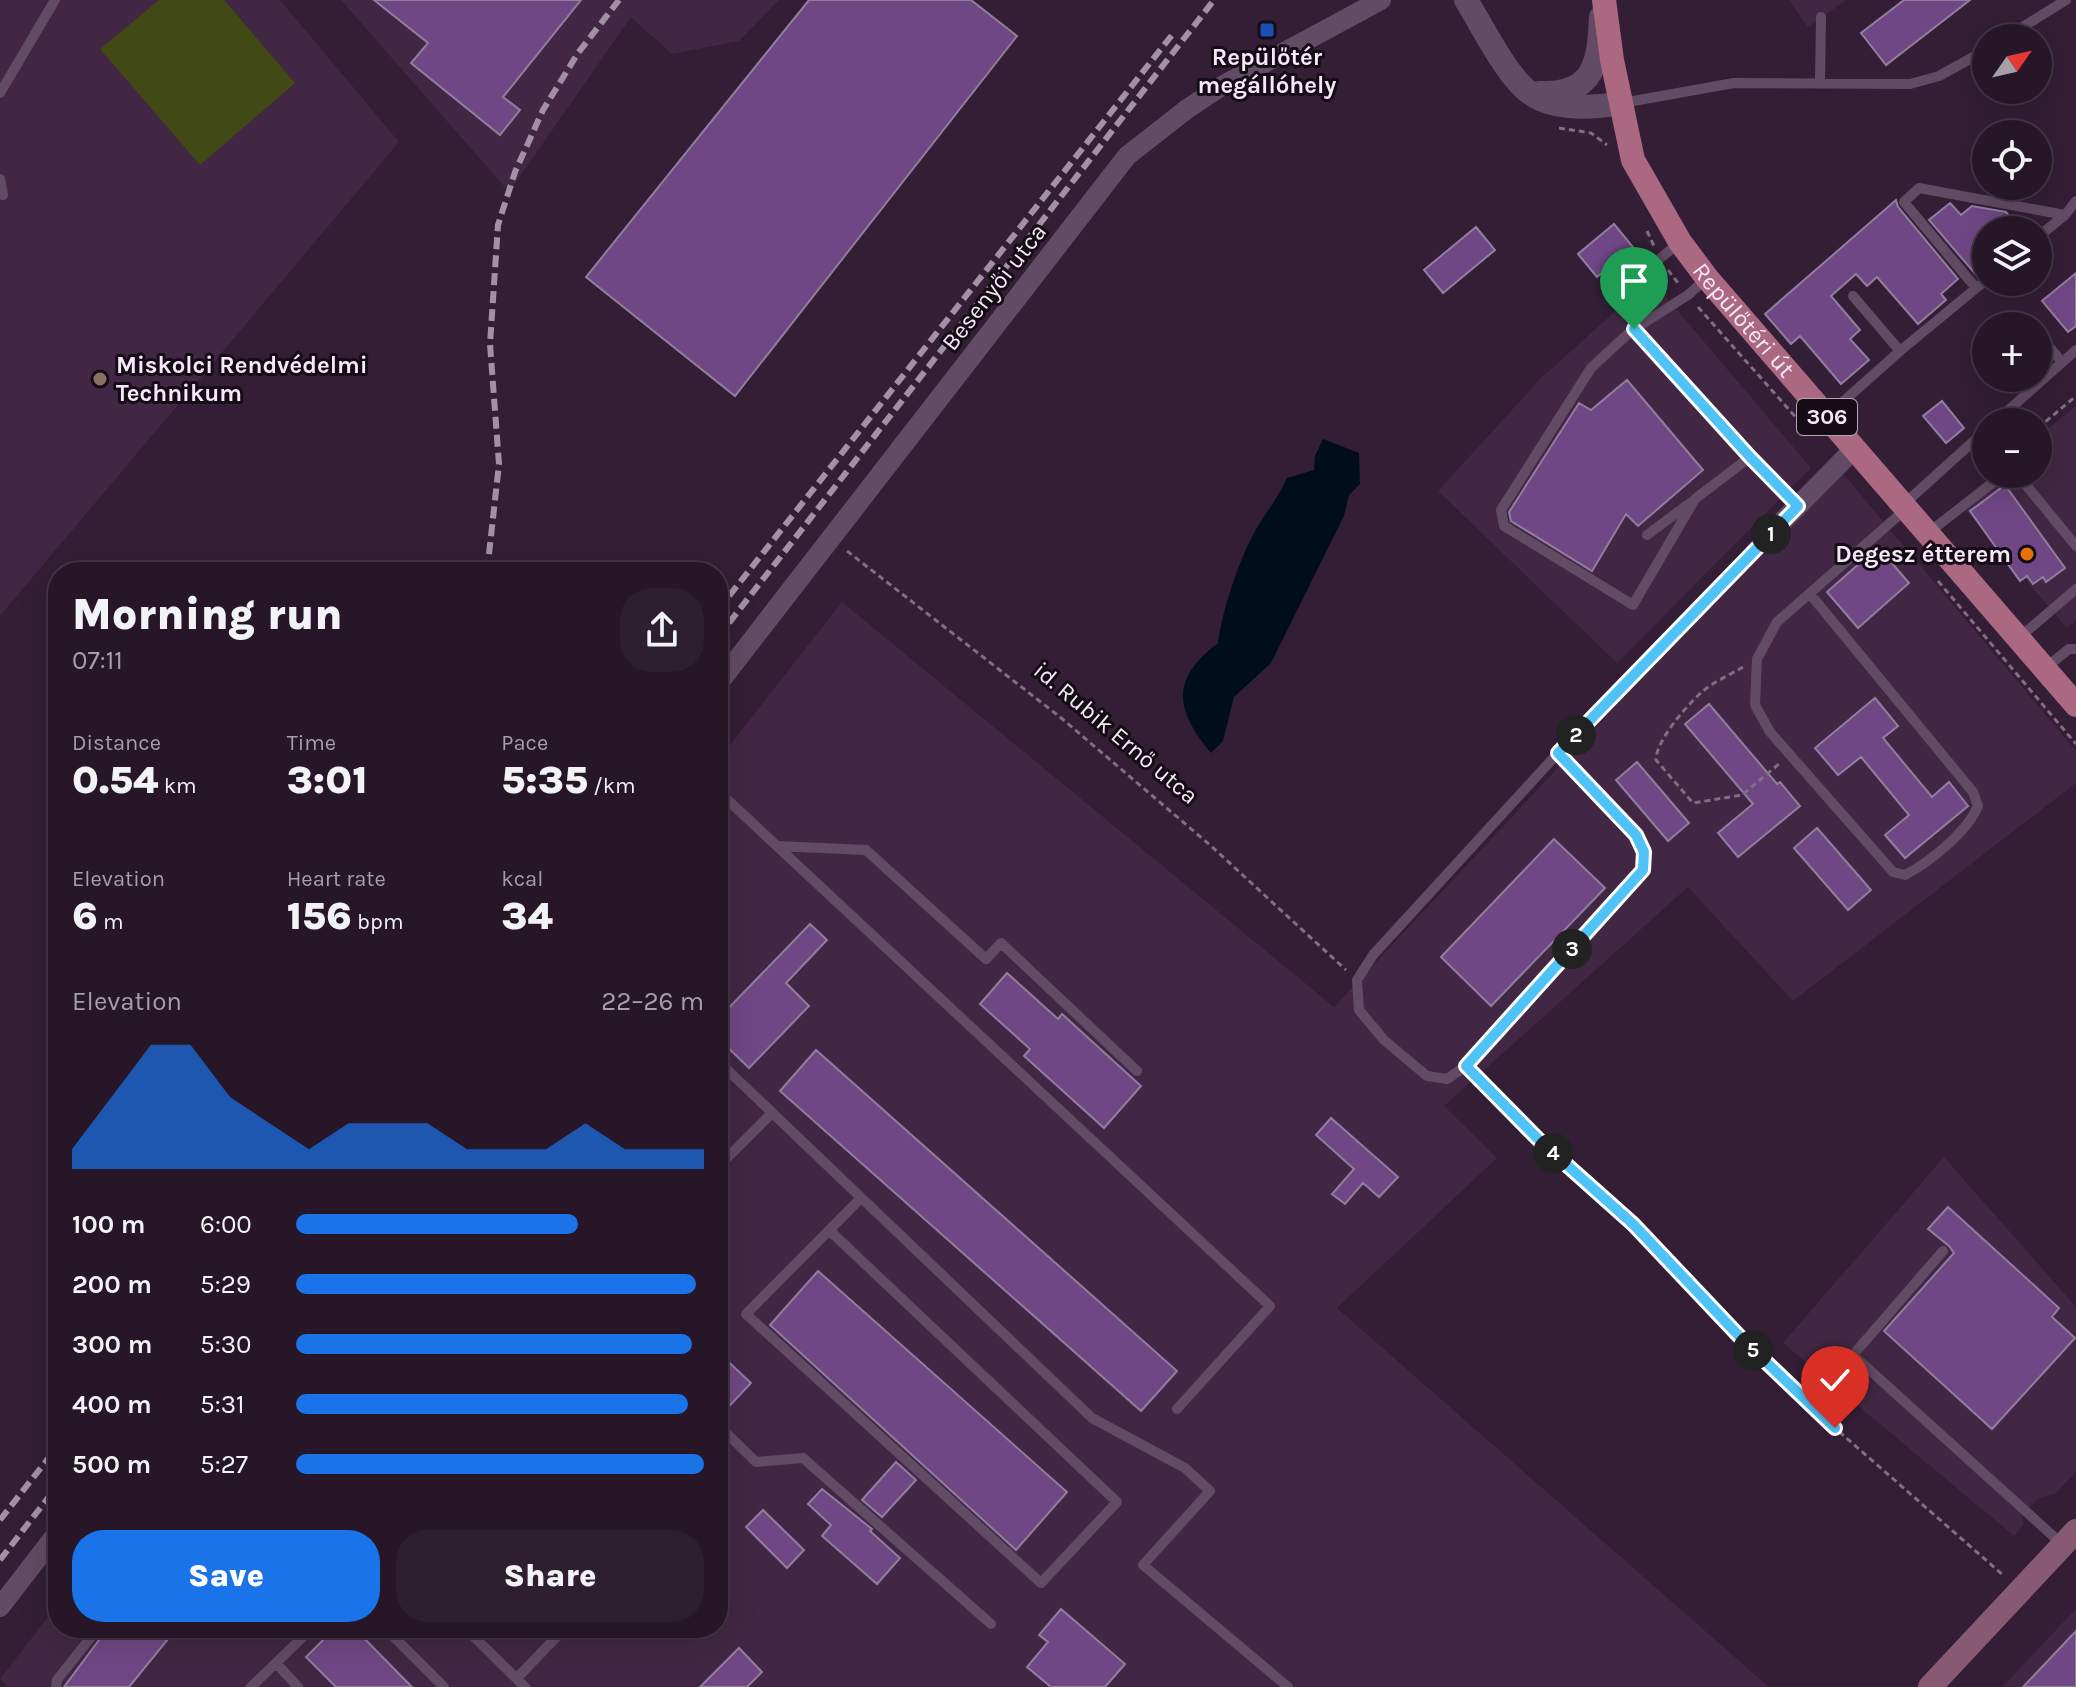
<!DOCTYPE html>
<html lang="en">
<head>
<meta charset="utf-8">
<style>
	:root { --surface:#261628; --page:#2e1f30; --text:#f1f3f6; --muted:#a49fa8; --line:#423545; --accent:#1a73e8 }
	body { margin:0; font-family:Karla,sans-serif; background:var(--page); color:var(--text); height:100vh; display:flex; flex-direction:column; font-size:30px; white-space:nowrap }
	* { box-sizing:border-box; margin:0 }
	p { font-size:26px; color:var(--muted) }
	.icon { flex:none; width:44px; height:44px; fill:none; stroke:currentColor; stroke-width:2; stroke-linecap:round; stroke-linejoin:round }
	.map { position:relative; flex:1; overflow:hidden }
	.sheet { position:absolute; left:48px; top:562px; width:680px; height:1076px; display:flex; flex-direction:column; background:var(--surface); border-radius:32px; box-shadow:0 8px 32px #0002,0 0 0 2px var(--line) }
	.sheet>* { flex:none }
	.needle { width:52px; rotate:56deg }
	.controls { position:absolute; left:1972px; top:24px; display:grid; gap:16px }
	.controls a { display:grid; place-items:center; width:80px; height:80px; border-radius:50%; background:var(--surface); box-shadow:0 8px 32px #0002,0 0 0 2px var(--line); font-size:40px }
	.pin { position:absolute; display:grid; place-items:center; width:68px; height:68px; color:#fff; margin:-82px -34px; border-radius:50% 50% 50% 0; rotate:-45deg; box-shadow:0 0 8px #0007 }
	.pin .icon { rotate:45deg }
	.km { position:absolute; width:40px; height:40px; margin:-20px; border-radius:50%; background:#222; color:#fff; font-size:22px; line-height:40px; text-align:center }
	.round { display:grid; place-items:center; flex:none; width:84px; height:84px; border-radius:32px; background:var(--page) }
	.head { display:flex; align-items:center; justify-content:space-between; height:136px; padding:0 24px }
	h1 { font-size:44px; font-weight:800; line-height:60px }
	.stats { display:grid; grid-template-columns:repeat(3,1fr); gap:12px; height:136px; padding:8px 24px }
	.stats div { display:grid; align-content:center }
	.stats b { font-size:40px; font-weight:800 }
	.stats small { font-size:22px; font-weight:400 }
	.stats p { font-size:22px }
	.chart { height:224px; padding:16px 24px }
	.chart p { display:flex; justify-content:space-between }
	.chart svg { width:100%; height:144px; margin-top:8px; fill:var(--accent); opacity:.7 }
	.cta { display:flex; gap:16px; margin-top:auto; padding:16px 24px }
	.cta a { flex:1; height:92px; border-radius:32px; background:var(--accent); color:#fff; font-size:32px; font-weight:800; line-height:92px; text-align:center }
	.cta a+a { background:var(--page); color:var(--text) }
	ul { padding:0 24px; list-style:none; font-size:26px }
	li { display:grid; grid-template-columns:128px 96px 1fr; align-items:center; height:60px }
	li i { height:20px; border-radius:10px; background:var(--accent) }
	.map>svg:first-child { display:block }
	.built { fill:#412743 }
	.green { fill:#414a15 }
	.water { fill:#000e1c }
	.building { fill:#6f4785; stroke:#917e9d; stroke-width:2 }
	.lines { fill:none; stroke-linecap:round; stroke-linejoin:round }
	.path { stroke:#806e82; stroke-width:3; stroke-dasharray:6 4; stroke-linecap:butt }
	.service { stroke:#624b64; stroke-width:10 }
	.minor { stroke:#624b64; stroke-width:20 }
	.tertiary { stroke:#624b64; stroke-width:24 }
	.secondary { stroke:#875973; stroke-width:24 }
	.primary { stroke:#ab6881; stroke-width:24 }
	.rail { stroke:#a291a4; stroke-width:6; stroke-dasharray:12 6; stroke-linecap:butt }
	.route-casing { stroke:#fff; stroke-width:16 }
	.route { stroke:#4fc3f7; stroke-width:10 }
	.transit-dot { fill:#1a4fb4; stroke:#150c16; stroke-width:3 }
	.education-dot { fill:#8d6e63; stroke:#150c16; stroke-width:3 }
	.food-dot { fill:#e8710a; stroke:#150c16; stroke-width:3 }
	.labels { text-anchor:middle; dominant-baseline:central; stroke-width:6; stroke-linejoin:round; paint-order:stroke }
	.shield { fill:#150c16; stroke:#b2a6b4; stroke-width:2 }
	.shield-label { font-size:22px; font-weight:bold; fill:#f6e8f7 }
	.poi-label { font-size:24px; font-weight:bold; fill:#f6e8f7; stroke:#150c16 }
	.street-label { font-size:24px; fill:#f6e8f7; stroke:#150c16 }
</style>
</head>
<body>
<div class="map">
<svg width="2076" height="1687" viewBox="0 0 2076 1687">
	<rect width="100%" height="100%" fill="#331e35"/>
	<path class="built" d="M0,0H280L399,142L0,616Z
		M341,0H779L739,41L672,54L631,17L509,192Z
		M1789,0H1846L1808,27Z
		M1651,279L1811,468L1617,663L1438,491L1542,377Z
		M2076,406V621L2067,628L1959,502L1994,474H2038V437Z
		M1840,470L2076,751V783L1793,1001L1688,887L1444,1106L1497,1158L1337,1308L1769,1687H8L0,1679L58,1604V1628H718V760L842,602L1334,1007L1688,629Z
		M1944,1157L2076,1307V1472L2055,1494L2038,1498L2022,1515L2023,1525L2014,1536L1783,1343Z
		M2076,1609V1687H2002Z"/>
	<path class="green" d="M159,0H224L295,83L200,165L100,49Z"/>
	<path class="water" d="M1323,439L1359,453L1360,484L1349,495L1344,516L1271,663L1234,697L1223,741L1211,753C1174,709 1171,679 1218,643C1222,611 1239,560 1255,531C1266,513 1278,497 1287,478L1314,470L1315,456Z"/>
	<path class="building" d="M374,0H581L503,97L520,110L500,135L411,63L428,43Z
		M809,0H971L1017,36L735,396L586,277Z
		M1904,0H1970L1886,65L1861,33Z
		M1896,200L1898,207L1958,279L1941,294L1946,300L1918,324L1877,277L1867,286L1856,274L1831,296L1860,330L1850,339L1869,360L1841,384L1800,336L1791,344L1765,314Z
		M1950,203L1961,215L1972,206L2006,212L2020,230H1986V269L1977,276L1929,220Z
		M1614,224L1633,247L1597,277L1578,254Z
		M1476,227L1495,250L1443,293L1424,270Z
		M2076,273V326L2068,332L2042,301Z
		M1627,380L1703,470L1638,526L1626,514L1592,571L1511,521L1509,512L1579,403L1591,410Z
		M1942,401L1964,428L1946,443L1923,416Z
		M2005,485L2065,568L2046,582L2043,577L2033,584L2027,576L2020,581L1970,511Z
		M1878,547L1909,583L1858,628L1827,592Z
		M1875,698L1898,726L1883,738L1932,797L1949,782L1968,806L1905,858L1885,835L1909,815L1861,757L1838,775L1815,748Z
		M1709,704L1777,784L1780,782L1800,806L1738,857L1718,833L1753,804L1685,724Z
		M1637,762L1689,823L1668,841L1616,780Z
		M1817,828L1871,890L1848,910L1794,848Z
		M1554,839L1605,888L1491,1006L1441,957Z
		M810,924L827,940L786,983L809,1006L749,1068L718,1038V1019Z
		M1007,973L1058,1019L1062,1014L1141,1086L1104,1128L1024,1056L1030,1049L980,1004Z
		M816,1050L1177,1371L1141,1411L780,1091Z
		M1331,1118L1398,1177L1379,1197L1363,1183L1345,1204L1332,1194L1354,1169L1316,1135Z
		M1948,1207L2059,1308L2052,1317L2075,1338L1992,1429L1884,1331L1954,1253L1949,1246L1928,1229Z
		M818,1271L1067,1492L1016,1550L770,1325Z
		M718,1352L751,1383L719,1417H718Z
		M896,1462L916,1480L882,1517L862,1500Z
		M822,1489L872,1529L870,1531L900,1558L877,1584L822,1536L831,1525L808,1504Z
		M763,1510L804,1550L787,1568L746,1527Z
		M1061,1609L1125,1664L1105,1687H1051L1027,1667L1048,1642L1039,1635Z
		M108,1628H177L129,1687H64Z
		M335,1628H354L412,1687H336L306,1657Z
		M2076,1631V1687H2023Z
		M739,1648L762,1672L747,1687H700Z"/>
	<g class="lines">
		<path class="path" d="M1559,128L1591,133L1607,145
			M1647,231L1654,246
			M1668,270L1678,283
			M1698,307L1807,430
			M2038,428L2076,396
			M847,551L1060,717L1210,845L1346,970
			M1938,581L2076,744
			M1743,667C1730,675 1715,681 1703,691C1688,704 1656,740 1656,760L1693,803L1742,795L1780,763
			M1475,1075L1541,1142L1633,1224L1740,1337L1835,1428L2003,1575"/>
		<path class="service" d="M2005,38L2066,0
			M1820,82L1821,17
			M0,93L55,0
			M1622,103L1734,83L1910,84L1939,76L1986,50
			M0,179L3,195
			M2038,237L2065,215L2076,201
			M1651,266L1680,242
			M1707,278L1688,295L1631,331L1591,368L1501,510L1504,526L1633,605L1695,499L1750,457
			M1976,288L1904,202L1919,188L2065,215
			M1853,296L1900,351
			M2026,321L2031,326
			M1634,329L1750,457L1798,506
			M2038,334L2062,362
			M1828,415L1900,351L1986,280
			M1995,422L2076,350
			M2017,474L2076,546
			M1904,504L1986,430
			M1928,533L2004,474
			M1647,535L1690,503
			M1810,594L1973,792L1978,806C1967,832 1930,862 1905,875L1893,872L1770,732L1755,705L1757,659L1777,622L1906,509
			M2020,637L2076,589
			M2045,668L2069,649H2076
			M1558,753L1636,835L1644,852L1643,870L1466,1066L1447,1079L1427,1076L1384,1040L1359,1010L1357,980L1373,955L1558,753L1778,526
			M718,791L1270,1306L1177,1409
			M777,846L866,850L986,959L1001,943L1137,1071
			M718,1061L1092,1418L1185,1468L1210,1491L1143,1565L1288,1687
			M718,1167L772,1113
			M829,1230L1117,1502L1041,1583L746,1314L861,1198
			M1943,1251L1853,1355L2063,1545
			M718,1425L756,1462L803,1458L991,1624
			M385,1628L444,1687
			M465,1628L525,1687
			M276,1663L298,1687
			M517,1678L565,1628
			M56,1687L57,1680L98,1628
			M251,1687L312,1628"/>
		<path class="minor" d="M1778,526L1855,448
			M718,684L1127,156L1187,109L1220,87L1381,0
			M0,1607L58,1532"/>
		<path class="tertiary" d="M1466,0C1481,24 1507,77 1530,93C1555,111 1593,108 1622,103
			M1540,93C1595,95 1599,62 1601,17"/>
		<path class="secondary" d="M1930,1687L2076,1531"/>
		<path class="primary" id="s1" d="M1604,0L1612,60L1633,160L1680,242L1707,278L2076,705"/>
		<path class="rail" d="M487,572L499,464L490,344L498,225L515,172L543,110L578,53L619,0
			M718,610L1172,35
			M718,637L1214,0
			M0,1520L58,1446
			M0,1560L58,1485"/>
	</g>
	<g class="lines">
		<g class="route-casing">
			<path id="route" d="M1634,329L1750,457L1798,506L1558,753L1636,835L1644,852L1643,870L1466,1066L1541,1142L1633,1224L1740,1337L1835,1428"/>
		</g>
		<use href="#route" class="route"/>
	</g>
	<rect class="transit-dot" x="1259" y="22" width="16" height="16" rx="4"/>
	<circle class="education-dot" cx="100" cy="379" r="8"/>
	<circle class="food-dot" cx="2027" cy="554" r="8"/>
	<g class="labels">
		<rect class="shield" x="1797" y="399" width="60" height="36" rx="6"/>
		<g class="shield-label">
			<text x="1827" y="417">306</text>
		</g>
		<g class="poi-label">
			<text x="1267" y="57">Repülőtér<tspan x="1267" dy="28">megállóhely</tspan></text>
			<text x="116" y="365" text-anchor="start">Miskolci Rendvédelmi<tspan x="116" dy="28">Technikum</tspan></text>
			<text x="2011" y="554" text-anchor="end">Degesz étterem</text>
		</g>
		<g class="street-label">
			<text transform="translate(994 287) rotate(-52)">Besenyői utca</text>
			<text stroke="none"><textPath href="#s1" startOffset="358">Repülőtéri út</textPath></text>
			<text transform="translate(1116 733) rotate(40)">id. Rubik Ernő utca</text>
		</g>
	</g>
</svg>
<div class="controls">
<a><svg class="needle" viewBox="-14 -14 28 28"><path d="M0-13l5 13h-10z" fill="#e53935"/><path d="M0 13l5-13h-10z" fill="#a49fa8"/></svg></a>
<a><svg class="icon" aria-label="locate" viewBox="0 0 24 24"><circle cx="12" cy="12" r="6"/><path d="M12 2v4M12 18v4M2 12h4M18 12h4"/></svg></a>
<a><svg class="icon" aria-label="layers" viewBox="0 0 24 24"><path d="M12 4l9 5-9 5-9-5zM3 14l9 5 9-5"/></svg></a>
<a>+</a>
<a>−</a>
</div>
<div class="pin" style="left:1634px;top:329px;background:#1e9e55"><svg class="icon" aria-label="arrive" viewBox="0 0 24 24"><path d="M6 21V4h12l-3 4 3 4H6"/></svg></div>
<div class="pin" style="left:1835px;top:1428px;background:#d93025"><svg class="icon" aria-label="check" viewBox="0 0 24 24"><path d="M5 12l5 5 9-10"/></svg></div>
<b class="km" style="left:1771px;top:534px">1</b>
<b class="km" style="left:1576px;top:735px">2</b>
<b class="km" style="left:1572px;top:949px">3</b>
<b class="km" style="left:1553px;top:1153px">4</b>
<b class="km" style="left:1753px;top:1350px">5</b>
<section class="sheet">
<div class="head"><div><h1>Morning run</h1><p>07:11</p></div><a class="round"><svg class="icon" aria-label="share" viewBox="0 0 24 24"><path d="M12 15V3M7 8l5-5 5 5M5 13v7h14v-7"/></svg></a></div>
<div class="stats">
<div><p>Distance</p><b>0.54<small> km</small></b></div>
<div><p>Time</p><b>3:01</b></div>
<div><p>Pace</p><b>5:35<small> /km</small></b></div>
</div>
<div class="stats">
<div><p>Elevation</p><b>6<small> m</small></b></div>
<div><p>Heart rate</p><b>156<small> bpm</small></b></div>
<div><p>kcal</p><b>34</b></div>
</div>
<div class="chart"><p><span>Elevation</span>22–26 m</p>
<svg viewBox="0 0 160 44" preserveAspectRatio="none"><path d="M0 44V38L10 22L20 6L30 6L40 22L50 30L60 38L70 30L80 30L90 30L100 38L110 38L120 38L130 30L140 38L150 38L160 38V44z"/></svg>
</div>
<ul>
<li><b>100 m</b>6:00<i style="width:69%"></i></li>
<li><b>200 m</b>5:29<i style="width:98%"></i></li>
<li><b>300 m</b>5:30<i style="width:97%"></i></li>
<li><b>400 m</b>5:31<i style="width:96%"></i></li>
<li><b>500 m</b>5:27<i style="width:100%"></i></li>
</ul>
<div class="cta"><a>Save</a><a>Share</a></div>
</section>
</div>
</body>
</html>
